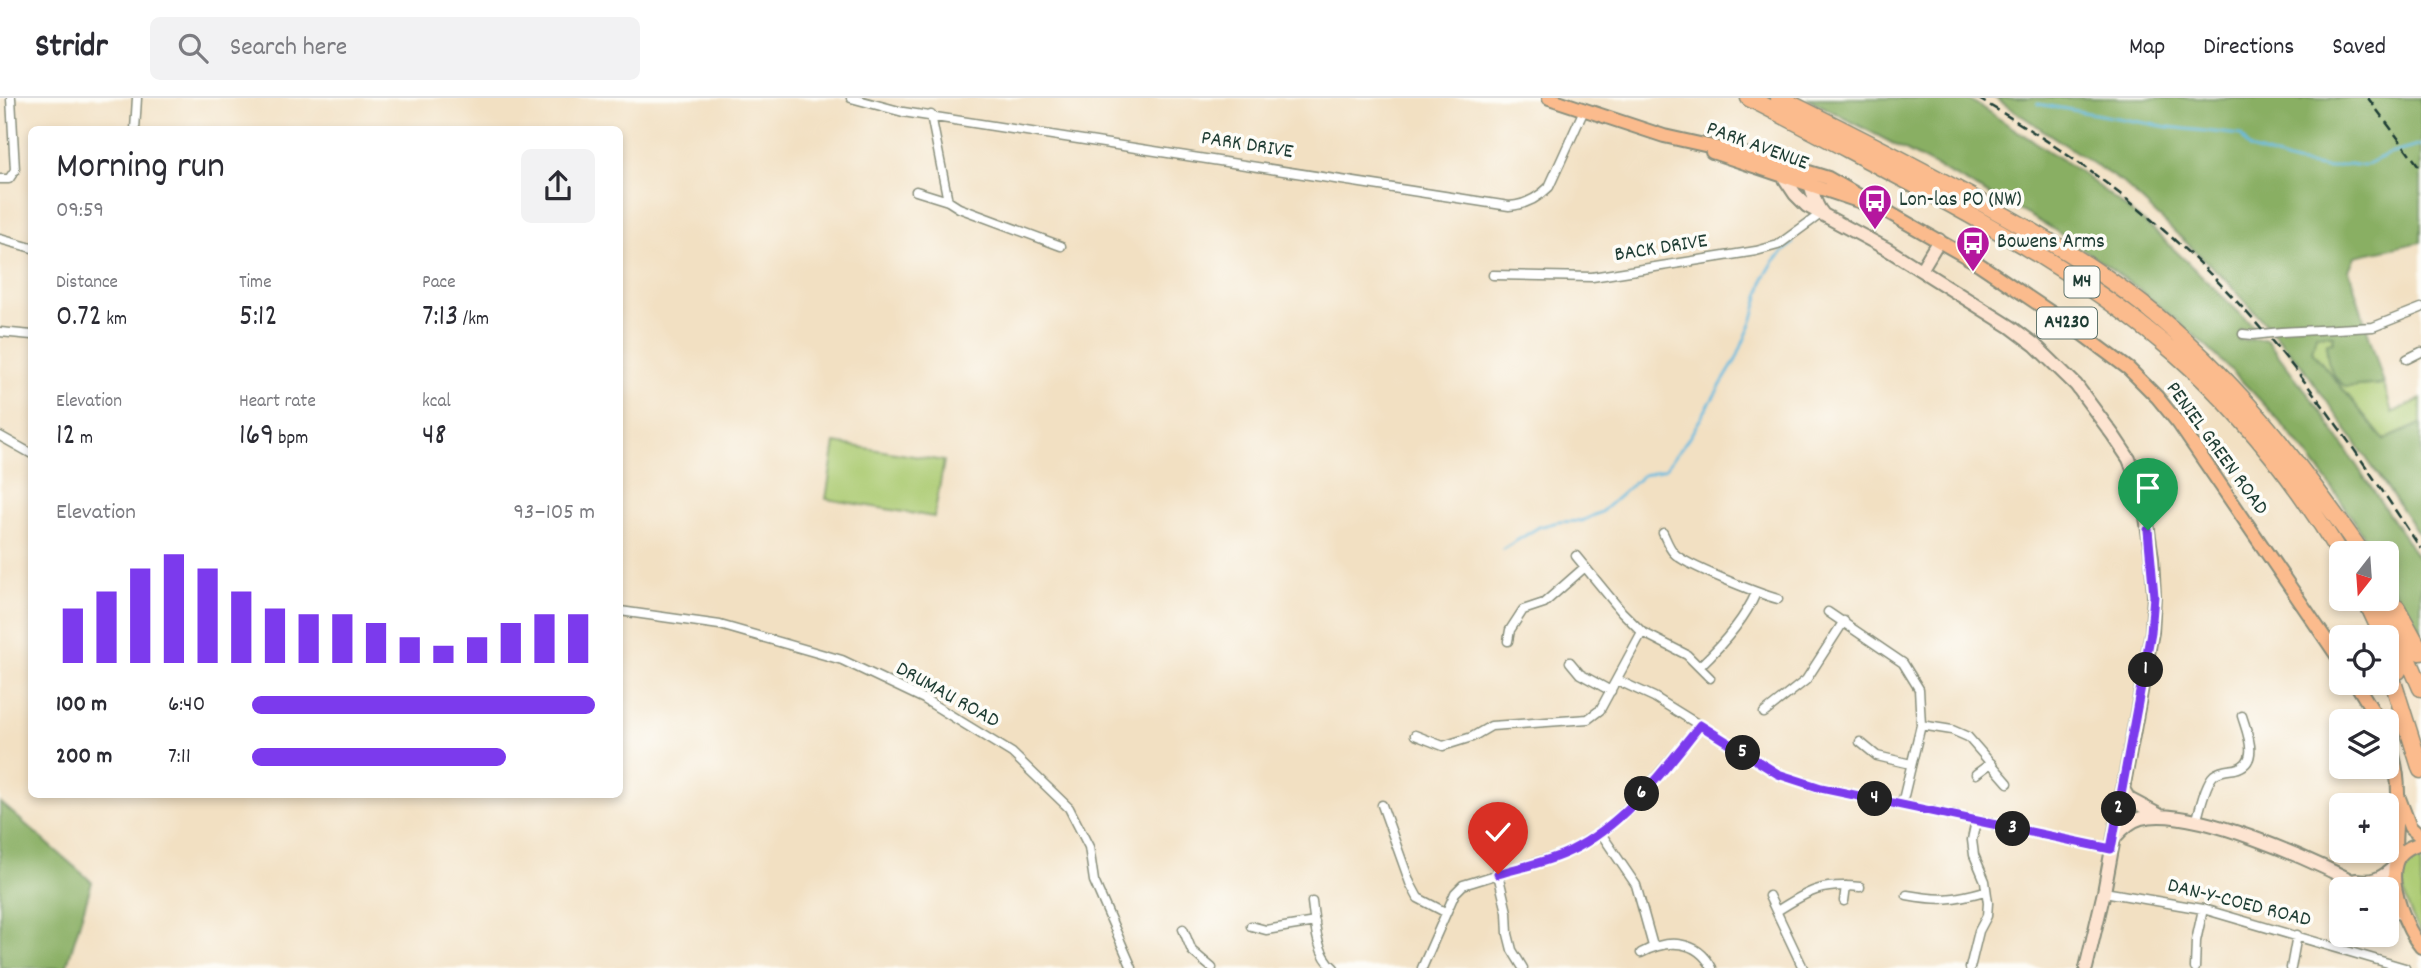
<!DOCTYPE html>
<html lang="en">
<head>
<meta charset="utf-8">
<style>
	:root { --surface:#fff; --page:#f2f2f3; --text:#2b2b33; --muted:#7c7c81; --line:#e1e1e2; --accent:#7c3aed }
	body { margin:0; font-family:Dekko,sans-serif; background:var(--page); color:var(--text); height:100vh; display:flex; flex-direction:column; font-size:26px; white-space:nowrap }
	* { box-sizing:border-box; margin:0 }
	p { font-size:23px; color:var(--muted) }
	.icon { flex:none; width:38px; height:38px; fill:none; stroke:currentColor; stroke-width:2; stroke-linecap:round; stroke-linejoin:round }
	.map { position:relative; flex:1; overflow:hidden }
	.panel { position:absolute; left:28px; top:28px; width:595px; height:672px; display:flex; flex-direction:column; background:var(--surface); border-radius:10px; box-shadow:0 4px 10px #0003 }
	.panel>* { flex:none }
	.needle { width:46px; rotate:197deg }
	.fabs { position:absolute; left:2329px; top:443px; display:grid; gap:14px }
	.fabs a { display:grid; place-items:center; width:70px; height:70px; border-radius:10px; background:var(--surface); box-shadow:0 4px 10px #0003; font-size:35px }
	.pin { position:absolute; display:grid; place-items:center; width:60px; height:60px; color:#fff; margin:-72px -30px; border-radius:50% 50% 50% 0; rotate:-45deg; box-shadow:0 0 7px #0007 }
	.pin .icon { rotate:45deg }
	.km { position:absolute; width:35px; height:35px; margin:-18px; border-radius:50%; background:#222; color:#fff; font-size:19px; line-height:35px; text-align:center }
	.round { display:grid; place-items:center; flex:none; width:74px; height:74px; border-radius:10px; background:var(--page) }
	.overview { display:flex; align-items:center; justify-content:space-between; height:119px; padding:0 28px }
	h1 { font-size:38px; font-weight:600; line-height:52px }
	.stats { display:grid; grid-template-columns:repeat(3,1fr); gap:10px; height:119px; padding:7px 28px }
	.stats div { display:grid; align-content:center }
	.stats b { font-size:30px; font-weight:600 }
	.stats small { font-size:19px; font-weight:400 }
	.stats p { font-size:19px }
	.chart { height:196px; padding:14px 28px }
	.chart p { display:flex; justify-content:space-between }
	.chart svg { width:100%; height:126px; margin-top:7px; stroke:var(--accent); stroke-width:6 }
	ul { padding:0 28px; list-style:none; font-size:23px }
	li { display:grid; grid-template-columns:112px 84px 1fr; align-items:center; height:52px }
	li i { height:18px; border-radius:9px; background:var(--accent) }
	header { display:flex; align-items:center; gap:42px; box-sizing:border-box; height:98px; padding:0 35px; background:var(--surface); border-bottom:2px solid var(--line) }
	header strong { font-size:33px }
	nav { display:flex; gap:38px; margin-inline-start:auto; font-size:24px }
	.search { width:490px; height:63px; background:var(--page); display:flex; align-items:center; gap:18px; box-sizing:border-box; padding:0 24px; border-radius:10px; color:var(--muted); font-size:26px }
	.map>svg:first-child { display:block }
	.green { fill:#accb72; stroke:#668453; stroke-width:2 }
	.forest { fill:#89af64; stroke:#54764c; stroke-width:2 }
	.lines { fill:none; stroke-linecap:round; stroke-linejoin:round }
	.stream { stroke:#63bae0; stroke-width:2.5 }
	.minor-casing { stroke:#888e7b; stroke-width:11 }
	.secondary-casing { stroke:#888e7b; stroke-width:16 }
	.primary-casing { stroke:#888e7b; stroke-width:16 }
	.motorway-casing { stroke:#888e7b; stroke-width:19 }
	.minor { stroke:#fff; stroke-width:8 }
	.secondary { stroke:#fde4d1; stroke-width:12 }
	.primary { stroke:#fbbb8d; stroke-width:12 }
	.motorway { stroke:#fbbb8d; stroke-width:16 }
	.rail { stroke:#1f3d34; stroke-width:2.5; stroke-dasharray:10 5; stroke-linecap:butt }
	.route-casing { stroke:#fff; stroke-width:14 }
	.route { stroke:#7c3aed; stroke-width:9 }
	.labels { text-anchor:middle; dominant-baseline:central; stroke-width:7; stroke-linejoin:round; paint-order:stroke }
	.shield { fill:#fdfcf7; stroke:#62766e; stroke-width:2 }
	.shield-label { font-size:19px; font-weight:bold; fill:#1f3d34 }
	.street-label { font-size:21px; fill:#1f3d34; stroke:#fdfcf7 }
	.poi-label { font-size:21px; fill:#1f3d34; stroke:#fdfcf7; text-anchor:start }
</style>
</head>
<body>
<header>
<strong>Stridr</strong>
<div class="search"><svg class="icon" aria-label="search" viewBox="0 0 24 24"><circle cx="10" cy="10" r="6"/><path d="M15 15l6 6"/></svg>Search here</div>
<nav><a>Map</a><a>Directions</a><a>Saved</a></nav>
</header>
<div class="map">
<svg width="2421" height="870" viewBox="0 0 2421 870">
	<rect width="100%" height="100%" fill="#fdfcf7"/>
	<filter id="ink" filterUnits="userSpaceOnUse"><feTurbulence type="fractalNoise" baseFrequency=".0143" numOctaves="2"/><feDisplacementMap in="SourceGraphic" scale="14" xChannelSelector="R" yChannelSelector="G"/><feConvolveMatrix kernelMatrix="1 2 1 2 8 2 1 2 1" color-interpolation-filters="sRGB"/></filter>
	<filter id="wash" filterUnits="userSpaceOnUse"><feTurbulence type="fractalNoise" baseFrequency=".00686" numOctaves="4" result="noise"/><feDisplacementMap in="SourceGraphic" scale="28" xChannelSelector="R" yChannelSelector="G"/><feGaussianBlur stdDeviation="1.57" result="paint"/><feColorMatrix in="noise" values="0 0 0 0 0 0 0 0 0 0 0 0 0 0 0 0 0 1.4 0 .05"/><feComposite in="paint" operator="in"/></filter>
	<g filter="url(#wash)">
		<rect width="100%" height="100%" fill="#f2e0c2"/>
		<path class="green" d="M2315,236L2334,237L2333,244L2346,289L2384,286L2392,315L2421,301V326L2384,342L2311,253Z
			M835,345L944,363L934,419L826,401Z
			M2421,753V836C2409,815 2397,786 2406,762Z"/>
		<path class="forest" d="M1807,0H1967L2079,73L2156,134L2257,232H2240L2239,242L2266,241L2318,309L2421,465V542L2387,480V455H2373C2299,323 2178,210 2051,130C2025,114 1997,101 1971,87C1916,58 1861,29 1807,0Z
			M1995,0H2298L2302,2V0H2421V144L2355,158L2349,172L2384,286L2346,289C2332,279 2325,263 2327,245L2333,244L2334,237L2316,236L2312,253L2384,342L2421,326V439L2301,266L2229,185L2124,86Z
			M0,704L92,784L66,870H0Z"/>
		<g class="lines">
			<path class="stream" d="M2038,6L2168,29L2241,37L2250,51L2295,65L2328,70L2349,66L2363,68L2386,57L2421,47
				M1503,451L1539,429L1558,424L1582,423L1601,414L1643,377L1665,371L1690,338L1736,262L1753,221L1764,180L1774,163L1793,145"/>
		</g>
	</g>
	<g filter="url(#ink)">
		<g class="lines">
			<g class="minor-casing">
				<path id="minor" d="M851,0L903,14L1509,108C1525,107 1537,101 1549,89L1584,12
					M931,17L948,103
					M135,32L137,0
					M0,81H9L15,72L11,0
					M916,93L948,103L959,110L1061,148
					M0,141L32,150
					M1493,177L1592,179L1756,153L1778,147L1822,115
					M0,234L32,237
					M2243,236L2253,237L2281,234L2373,229L2421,210
					M2407,261L2421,254
					M0,338L32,356
					M1663,435C1666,441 1669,450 1674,455C1684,467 1760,496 1778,501
					M1576,458L1622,514L1642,534L1687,557L1710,580
					M620,513L720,527L842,562L924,601L1012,655L1069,710L1089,749L1094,783L1132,870
					M1828,514L1903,565L1919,591L1921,627L1902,706
					M1508,543L1510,532L1523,512L1544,505L1585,469
					M1570,564L1580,576L1611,593
					M1700,568C1722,547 1744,523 1756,495
					M1617,582L1654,599L1778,676L1821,690L2111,751
					M1764,615L1806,582L1844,523
					M1921,627L1952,632L1968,639L2008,685
					M1415,637L1443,648L1472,639L1491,628L1588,621L1600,612L1642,534
					M1860,644L1877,658L1911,666
					M1976,676L1991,665
					M1382,707L1410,785L1418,800L1445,814
					M1491,718L1498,746V776L1507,814L1508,836L1512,852L1523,870
					M2196,724C2200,712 2205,685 2214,677C2220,672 2228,672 2235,671C2261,665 2247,635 2242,618
					M1600,734L1636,787L1653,848
					M2104,794L2203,811L2405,870
					M1907,797C1940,803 1953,802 1985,793
					M1769,798L1803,870
					M1844,803L1846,788
					M1312,804C1315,826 1316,855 1334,870
					M1777,813C1808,793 1822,785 1860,789
					M1251,828L1266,832L1315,824
					M1183,831L1192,853L1212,870
					M1641,855C1667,841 1697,841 1712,870
					M1422,870L1455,795L1463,787L1473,784L1569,754L1608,729L1641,697L1700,627
					M1970,870L1979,833L1987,818L1988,805L1985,783L1974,757L1972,742L1976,723
					M2195,870L2196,843L2203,811
					M2291,870L2297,837"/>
			</g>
			<g class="secondary-casing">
				<path id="secondary" d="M1806,79C1815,91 1811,102 1822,115
					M1785,81L1795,96L1807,108L1887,151L2011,229L2035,247L2076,287L2113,337L2129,361L2137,381L2144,405L2152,460L2154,498L2152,534L2104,794L2086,870
					M1921,172L1939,142
					M2123,691L2129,701L2159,717
					M2115,739C2122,731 2130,723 2141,720C2193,707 2319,765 2367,791
					M2356,782C2373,785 2383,780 2395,768
					M2387,804L2403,817"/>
			</g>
			<g class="primary-casing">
				<path id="primary" d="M1549,0L1664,38L1767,61L1828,80L1979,166L2074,230L2129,271L2157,299L2179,326L2342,565
					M1712,54L1864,105
					M2355,584L2379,623
					M2387,639C2394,657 2398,676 2398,695C2398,718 2393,740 2396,763
					M2399,700L2410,729L2421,739
					M2421,745C2411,748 2399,754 2396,765C2388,787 2407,832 2421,849"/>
			</g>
			<g class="motorway-casing">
				<path id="motorway" d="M1749,0C1805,28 1861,59 1917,88C2008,137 2097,187 2175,255C2241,313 2296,383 2342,459
					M1779,0C1850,35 1921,71 1991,110C2043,139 2095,169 2142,206C2233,278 2296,361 2362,455
					M2365,500L2383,539
					M2382,500L2421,590
					M2397,510L2421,554
					M2387,547L2398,573
					M2387,565L2421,672"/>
			</g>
			<use href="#minor" class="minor"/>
			<use href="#secondary" class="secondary"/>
			<use href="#primary" class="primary"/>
			<use href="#motorway" class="motorway"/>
			<path class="rail" d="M1977,0C2084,61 2182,138 2262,232
				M2368,0L2421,71
				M2271,242C2326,307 2374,380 2421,451"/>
		</g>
	</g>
	<g class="lines" filter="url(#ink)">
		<g class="route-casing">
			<path id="route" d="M1498,776C1521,769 1548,764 1570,753C1624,727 1663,673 1700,627L1778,676L1821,690L2111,751L2151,534L2154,498L2148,432"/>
		</g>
		<use href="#route" class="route"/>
	</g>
	<defs>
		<g id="bus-pin" transform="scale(1.75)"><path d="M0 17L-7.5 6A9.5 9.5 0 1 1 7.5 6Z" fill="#b5179e" stroke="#fdfcf7"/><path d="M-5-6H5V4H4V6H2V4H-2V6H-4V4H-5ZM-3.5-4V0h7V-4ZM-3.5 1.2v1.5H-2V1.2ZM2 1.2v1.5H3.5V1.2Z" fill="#fff"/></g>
	</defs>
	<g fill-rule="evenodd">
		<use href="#bus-pin" x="1875" y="103"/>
		<use href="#bus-pin" x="1973" y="145"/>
	</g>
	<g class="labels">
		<g class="shield">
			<rect x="2064.5" y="168.5" width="35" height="31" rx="5"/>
			<rect x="2037" y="209.5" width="60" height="31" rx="5"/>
		</g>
		<g class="shield-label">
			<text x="2082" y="184">M4</text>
			<text x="2067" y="225">A4230</text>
		</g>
		<g class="street-label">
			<text transform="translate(1247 48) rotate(9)">PARK DRIVE</text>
			<text transform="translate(1757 49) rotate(20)">PARK AVENUE</text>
			<text transform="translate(1661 151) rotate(-9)">BACK DRIVE</text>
			<text transform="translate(2216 351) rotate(54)">PENIEL GREEN ROAD</text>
			<text transform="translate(947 598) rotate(29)">DRUMAU ROAD</text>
			<text transform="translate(2239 806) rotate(14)">DAN-Y-COED ROAD</text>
		</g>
		<g class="poi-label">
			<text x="1899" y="103">Lon-las PO (NW)</text>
			<text x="1997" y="145">Bowens Arms</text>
		</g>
	</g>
</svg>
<div class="fabs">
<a><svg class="needle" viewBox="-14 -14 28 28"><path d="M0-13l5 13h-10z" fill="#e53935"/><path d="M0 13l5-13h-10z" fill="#7c7c81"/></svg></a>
<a><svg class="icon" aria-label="locate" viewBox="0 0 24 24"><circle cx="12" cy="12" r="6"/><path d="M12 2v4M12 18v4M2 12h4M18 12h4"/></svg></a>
<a><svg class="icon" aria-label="layers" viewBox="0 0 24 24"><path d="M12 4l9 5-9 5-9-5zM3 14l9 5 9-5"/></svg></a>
<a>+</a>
<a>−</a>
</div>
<div class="pin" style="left:2148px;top:432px;background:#1e9e55"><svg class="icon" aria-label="arrive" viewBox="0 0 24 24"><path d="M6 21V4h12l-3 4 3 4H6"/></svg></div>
<div class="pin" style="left:1498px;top:776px;background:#d93025"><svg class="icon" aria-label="check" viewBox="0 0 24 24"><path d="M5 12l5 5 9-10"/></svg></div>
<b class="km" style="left:2146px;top:572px">1</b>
<b class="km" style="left:2119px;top:711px">2</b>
<b class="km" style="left:2013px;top:731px">3</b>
<b class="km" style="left:1875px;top:701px">4</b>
<b class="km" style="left:1743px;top:655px">5</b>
<b class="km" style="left:1642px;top:696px">6</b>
<section class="panel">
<div class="overview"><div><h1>Morning run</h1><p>09:59</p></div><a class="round"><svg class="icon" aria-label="share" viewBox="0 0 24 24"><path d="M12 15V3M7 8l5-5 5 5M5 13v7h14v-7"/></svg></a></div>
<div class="stats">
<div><p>Distance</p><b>0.72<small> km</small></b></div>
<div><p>Time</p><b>5:12</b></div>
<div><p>Pace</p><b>7:13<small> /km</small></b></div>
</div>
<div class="stats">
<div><p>Elevation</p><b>12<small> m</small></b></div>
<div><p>Heart rate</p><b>169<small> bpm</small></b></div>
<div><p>kcal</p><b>48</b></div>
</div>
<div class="chart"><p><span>Elevation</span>93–105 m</p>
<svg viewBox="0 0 160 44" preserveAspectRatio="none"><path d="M5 44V25M15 44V19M25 44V11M35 44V6M45 44V11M55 44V19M65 44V25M75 44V27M85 44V27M95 44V30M105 44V35M115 44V38M125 44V35M135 44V30M145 44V27M155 44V27"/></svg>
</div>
<ul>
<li><b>100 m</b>6:40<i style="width:100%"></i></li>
<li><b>200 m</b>7:11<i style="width:74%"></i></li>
</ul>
</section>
</div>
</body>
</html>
